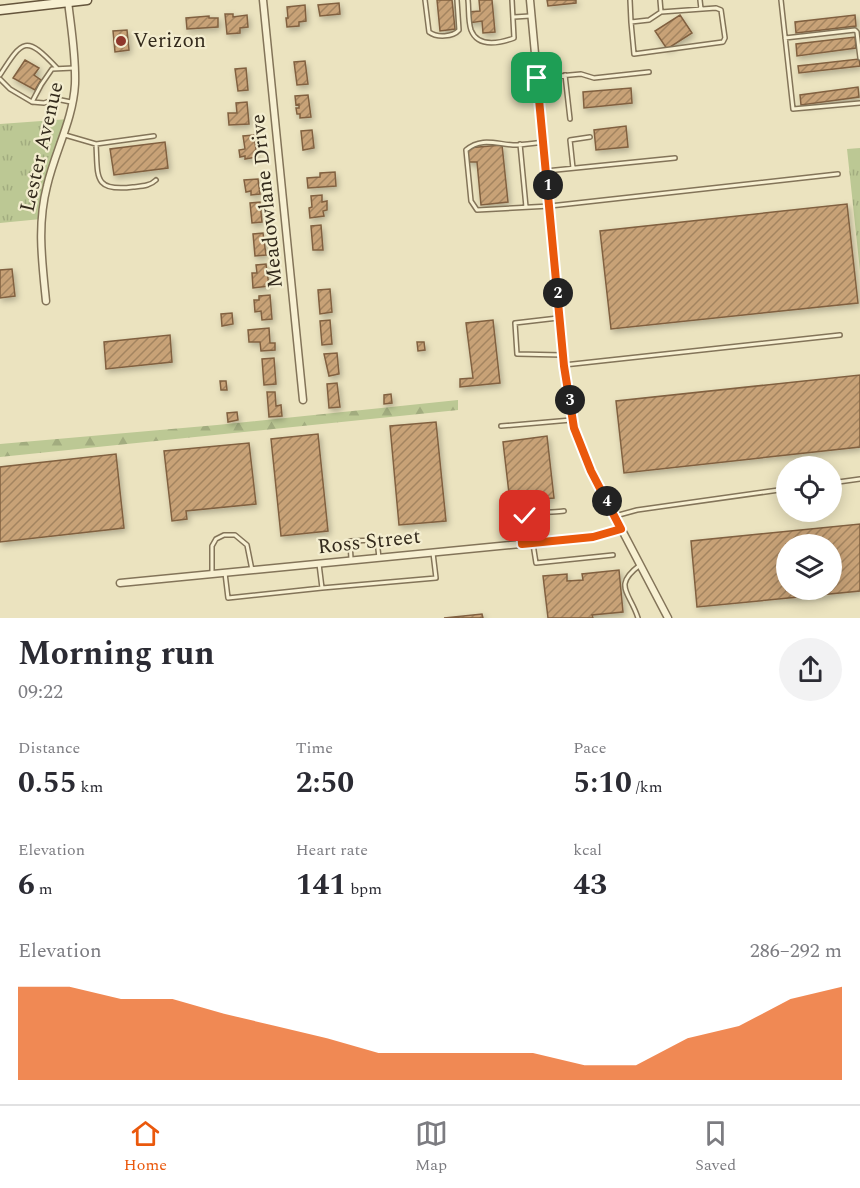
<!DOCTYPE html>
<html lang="en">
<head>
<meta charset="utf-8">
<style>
	:root { --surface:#fff; --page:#f2f2f3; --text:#2b2b33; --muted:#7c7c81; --line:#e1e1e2; --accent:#ea580c }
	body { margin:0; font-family:Spectral,serif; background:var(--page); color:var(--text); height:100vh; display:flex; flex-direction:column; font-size:22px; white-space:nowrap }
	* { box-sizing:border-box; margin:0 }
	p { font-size:20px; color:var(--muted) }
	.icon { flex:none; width:33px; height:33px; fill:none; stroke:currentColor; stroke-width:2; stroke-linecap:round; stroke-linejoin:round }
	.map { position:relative; height:618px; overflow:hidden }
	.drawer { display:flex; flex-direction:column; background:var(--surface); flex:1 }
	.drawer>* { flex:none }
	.controls { position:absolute; left:776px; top:456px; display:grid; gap:12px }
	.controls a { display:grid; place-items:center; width:66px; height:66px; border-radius:50%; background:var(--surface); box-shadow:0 3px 15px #0003; font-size:30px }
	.pin { position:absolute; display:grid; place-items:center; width:51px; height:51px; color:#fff; margin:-26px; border-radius:12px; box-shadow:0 3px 9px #0006 }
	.km { position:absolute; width:30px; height:30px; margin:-15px; border-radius:50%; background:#222; color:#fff; font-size:16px; line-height:30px; text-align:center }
	.round { display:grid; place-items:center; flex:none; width:63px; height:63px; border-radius:32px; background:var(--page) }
	.overview { display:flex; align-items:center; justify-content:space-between; height:102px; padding:0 18px }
	h1 { font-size:33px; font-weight:700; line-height:45px }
	.metrics { display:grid; grid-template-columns:repeat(3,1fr); gap:9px; height:102px; padding:6px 18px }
	.metrics div { display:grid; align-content:center }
	.metrics b { font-size:30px; font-weight:700 }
	.metrics small { font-size:16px; font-weight:400 }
	.metrics p { font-size:16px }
	.chart { height:168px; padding:12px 18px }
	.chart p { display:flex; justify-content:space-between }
	.chart svg { width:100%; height:108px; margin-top:6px; fill:var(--accent); opacity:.7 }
	.tabs { display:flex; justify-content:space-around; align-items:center; height:84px; border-top:2px solid var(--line); background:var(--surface); font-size:16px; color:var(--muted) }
	.tabs a { display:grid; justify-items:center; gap:3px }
	.tabs .on { color:var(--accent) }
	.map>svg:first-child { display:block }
	.grass { fill:url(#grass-tufts) }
	.forest { fill:url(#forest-firs) }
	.building { fill:url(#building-hatch); stroke:#816140; stroke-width:1.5; fill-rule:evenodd; filter:url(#shadow) }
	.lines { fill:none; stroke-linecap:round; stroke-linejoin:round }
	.service-casing { stroke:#837459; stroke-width:6 }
	.minor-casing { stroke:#837459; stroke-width:9 }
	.secondary-casing { stroke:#65553c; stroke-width:11 }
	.service { stroke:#f7f0d2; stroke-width:3 }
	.minor { stroke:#f7f0d2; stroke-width:6 }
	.secondary { stroke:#f7f0d2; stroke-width:8 }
	.route-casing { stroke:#fff; stroke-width:12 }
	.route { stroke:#ea580c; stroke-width:8 }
	.poi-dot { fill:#8f372c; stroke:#f3edcf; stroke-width:2 }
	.labels { text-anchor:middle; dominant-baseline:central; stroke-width:4.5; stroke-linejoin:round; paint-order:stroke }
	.poi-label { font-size:21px; fill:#332a1c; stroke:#f3edcf; text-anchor:start }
	.street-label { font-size:21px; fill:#332a1c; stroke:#f3edcf }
</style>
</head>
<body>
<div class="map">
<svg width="860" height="618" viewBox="0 0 860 618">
	<defs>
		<pattern id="grass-tufts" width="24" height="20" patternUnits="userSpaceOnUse" patternTransform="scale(1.5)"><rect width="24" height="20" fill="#bcc894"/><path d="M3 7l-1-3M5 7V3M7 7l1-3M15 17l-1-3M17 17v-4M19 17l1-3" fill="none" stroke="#a2ac7f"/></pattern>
		<pattern id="forest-firs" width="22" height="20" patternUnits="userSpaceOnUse" patternTransform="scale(1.5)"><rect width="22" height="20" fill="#bcc894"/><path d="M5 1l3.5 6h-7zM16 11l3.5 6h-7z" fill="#a2ac7f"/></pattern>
		<pattern id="building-hatch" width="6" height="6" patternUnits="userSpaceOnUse" patternTransform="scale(1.5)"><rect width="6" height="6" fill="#c8a277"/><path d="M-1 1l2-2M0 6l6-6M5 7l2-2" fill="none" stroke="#a38461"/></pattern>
		<filter id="shadow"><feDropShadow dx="2" dy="3" stdDeviation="3" flood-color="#0004"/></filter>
	</defs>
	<rect width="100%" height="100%" fill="#ebe3bf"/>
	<path class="grass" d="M69,119L53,165L41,219L0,223V124Z
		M860,148V271L847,149Z"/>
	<path class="forest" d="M458,400V410L0,457V444L217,425Z"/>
	<path class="building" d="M437,0H452L455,29L440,31Z
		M479,0H492L495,32L483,33L482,21L469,23L468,12L480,11Z
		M547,0H576V3L548,6Z
		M339,3L340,14L320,16L318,5Z
		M305,5L306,21L299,22V26L287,27L286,18H288L287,7Z
		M225,14H233V17L247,15L248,27L240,28V33L227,34Z
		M680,15L692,33L667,49L655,31Z
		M855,15L856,26L796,33L795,22Z
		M209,16V18H218V27L187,29L186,18Z
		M127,30L129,50L115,52L113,31Z
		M855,37L856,48L797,56L796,44Z
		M859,59L860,66L799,73L798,66Z
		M25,60L39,68L34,75L41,80L35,90L13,78Z
		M305,61L308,84L297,85L294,62Z
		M246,68L248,90L238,91L235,69Z
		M858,87L859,97L801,105L800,95Z
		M631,88L632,103L584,108L583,92Z
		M308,95L311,117L300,118V114H297L296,108H299V104L296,105L295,96Z
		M247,102L249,124L229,125L228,113H237L236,103Z
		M626,126L628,147L596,150L594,130Z
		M312,130L314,148L303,150L301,131Z
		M254,135L257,157L245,159V156L240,157L239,150L245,149L243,136Z
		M165,142L168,168L114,175L110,149Z
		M502,145L508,202L481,205L477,162H468L467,148Z
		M335,172L336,186L308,188L307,178L320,177V173Z
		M258,179L260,194L251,195V191L246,192L244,180Z
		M322,195V202L327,201V210L323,211L324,216L310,218L309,208L312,207L311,196Z
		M260,202L262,222L252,223L250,203Z
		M847,204L858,303L611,329L600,231Z
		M321,225L323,250H313L311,226Z
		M263,233L266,255L255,256L253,234Z
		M266,264L269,286L253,288L252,273H257L256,265Z
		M12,269L15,296L0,298V270Z
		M330,289L332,312L320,314L318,290Z
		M270,295L272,319L262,320L261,311L255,312L254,300H259V296Z
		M232,313L233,324L222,326L221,314Z
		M330,320L332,344L322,345L320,321Z
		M493,320L500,383L460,387V379L473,378L466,323Z
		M269,328L270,343H275V350L261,351L260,342H249L248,330Z
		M170,335L172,362L106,369L104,342Z
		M417,342H424L425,350L418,351Z
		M337,353L339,374L329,376L324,354Z
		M274,358L276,384L264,385L262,359Z
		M860,375V447L624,473L616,401Z
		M220,381H226L227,390H221Z
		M337,383L340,407L329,408L327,384Z
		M267,392H275L276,406L281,405L282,416L269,417Z
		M391,394L392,403L384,404V395Z
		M237,412L238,420L228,422L227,413Z
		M436,422L446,521L399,525L390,426Z
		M318,434L328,531L281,536L271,439Z
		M547,436L554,498L510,502L503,442Z
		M249,443L256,504L186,511L187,519L172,521L164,451Z
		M116,454L124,528L0,542V467Z
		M860,524V591L697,607L691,541ZM786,544H831V590H786Z
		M619,570L623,612L592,615L593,618H548L543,576L567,574V581L583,580L582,574Z
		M482,614L483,618H444Z"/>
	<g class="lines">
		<g class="service-casing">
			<path id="service" d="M425,0L429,32C437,38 453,37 459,30L457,0
				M468,0C469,9 468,21 471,30C478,48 500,43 514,38L512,0
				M630,0L631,22L649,20L661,12L660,0
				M700,0L701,9
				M781,0L793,109L860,103
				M514,17L530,16
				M631,22L634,54L723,42L725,38L721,10L716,8L661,12
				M785,38L855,30L857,32L860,58
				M0,75C23,39 26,35 57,68
				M565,75L570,119
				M537,78L581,74L594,78L649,72
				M0,79L10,89L32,102L44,103L56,99L71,102
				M32,102L41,85L52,69L74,68
				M65,135L96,144L154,136
				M544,142C534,143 523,145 513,145C496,144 481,137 466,150L471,201L477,210L550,206L838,174
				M96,144C98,177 93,192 133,187C142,186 150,186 156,180
				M520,144L526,207
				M573,168L570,140L590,137
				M546,171L675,158
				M558,318L515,323L517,354L562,355
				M564,365L840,335
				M501,426L571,420
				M831,483L860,479
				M615,516L637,510L786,489
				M522,544L521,521C529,510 551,513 564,511
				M533,544L536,563L613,555
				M351,559L350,541L377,540L379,558
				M212,572V546L216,539L224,535H235L247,545L252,570
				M225,573L228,598L322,588L319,564
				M322,588L436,578L433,553
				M638,618C630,592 612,586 640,565"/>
		</g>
		<g class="minor-casing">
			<path id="minor" d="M263,0L303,400
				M530,0L564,365L574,428L591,471L668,618
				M46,301C42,261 37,225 47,186C55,151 73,120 75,84C76,56 71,28 68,1
				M120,583L593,537L621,529"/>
		</g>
		<g class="secondary-casing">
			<path id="secondary" d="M0,10L87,0"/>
		</g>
		<use href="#service" class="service"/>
		<use href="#minor" class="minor"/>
		<use href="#secondary" class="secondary"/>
	</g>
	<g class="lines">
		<g class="route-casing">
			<path id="route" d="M525,516L521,521L522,544L593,537L621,529L591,471L574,428L564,366L537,78"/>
		</g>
		<use href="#route" class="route"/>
	</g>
	<circle class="poi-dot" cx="121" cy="41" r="6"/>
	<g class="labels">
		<g class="poi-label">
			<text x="133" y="41">Verizon</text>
		</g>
		<g class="street-label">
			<text transform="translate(42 147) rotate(-77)">Lester Avenue</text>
			<text transform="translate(267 201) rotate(-96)">Meadowlane Drive</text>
			<text transform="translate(369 542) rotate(-6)">Ross Street</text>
		</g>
	</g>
</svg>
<div class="controls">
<a><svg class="icon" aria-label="locate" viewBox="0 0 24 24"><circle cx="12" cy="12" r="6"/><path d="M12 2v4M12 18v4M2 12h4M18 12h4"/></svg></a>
<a><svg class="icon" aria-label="layers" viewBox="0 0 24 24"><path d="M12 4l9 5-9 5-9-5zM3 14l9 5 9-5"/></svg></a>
</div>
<div class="pin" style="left:537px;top:78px;background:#1e9e55"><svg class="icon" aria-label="arrive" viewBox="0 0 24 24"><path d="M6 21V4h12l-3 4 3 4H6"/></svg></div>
<div class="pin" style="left:525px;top:516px;background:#d93025"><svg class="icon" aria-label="check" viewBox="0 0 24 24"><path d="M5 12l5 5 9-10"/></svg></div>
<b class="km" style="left:548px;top:185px">1</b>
<b class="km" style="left:558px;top:293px">2</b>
<b class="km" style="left:570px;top:400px">3</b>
<b class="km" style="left:607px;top:501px">4</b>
</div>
<section class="drawer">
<div class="overview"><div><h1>Morning run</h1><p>09:22</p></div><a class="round"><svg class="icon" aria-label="share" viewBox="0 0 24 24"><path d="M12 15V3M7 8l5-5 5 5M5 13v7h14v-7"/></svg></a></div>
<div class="metrics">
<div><p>Distance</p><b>0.55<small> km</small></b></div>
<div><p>Time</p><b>2:50</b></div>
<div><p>Pace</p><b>5:10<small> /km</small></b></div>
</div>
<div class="metrics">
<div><p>Elevation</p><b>6<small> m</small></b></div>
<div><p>Heart rate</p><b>141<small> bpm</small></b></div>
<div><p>kcal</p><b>43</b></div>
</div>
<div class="chart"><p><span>Elevation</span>286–292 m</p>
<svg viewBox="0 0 160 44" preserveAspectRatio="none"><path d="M0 44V6L10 6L20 11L30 11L40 17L50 22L60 27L70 33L80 33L90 33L100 33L110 38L120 38L130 27L140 22L150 11L160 6V44z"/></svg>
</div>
</section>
<nav class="tabs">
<a class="on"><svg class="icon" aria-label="home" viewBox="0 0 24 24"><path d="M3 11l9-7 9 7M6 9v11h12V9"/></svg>Home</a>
<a><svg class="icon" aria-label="map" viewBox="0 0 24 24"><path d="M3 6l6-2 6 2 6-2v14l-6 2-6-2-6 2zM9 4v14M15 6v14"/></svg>Map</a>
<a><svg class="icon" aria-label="saved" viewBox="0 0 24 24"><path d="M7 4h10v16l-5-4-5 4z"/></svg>Saved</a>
</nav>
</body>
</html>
